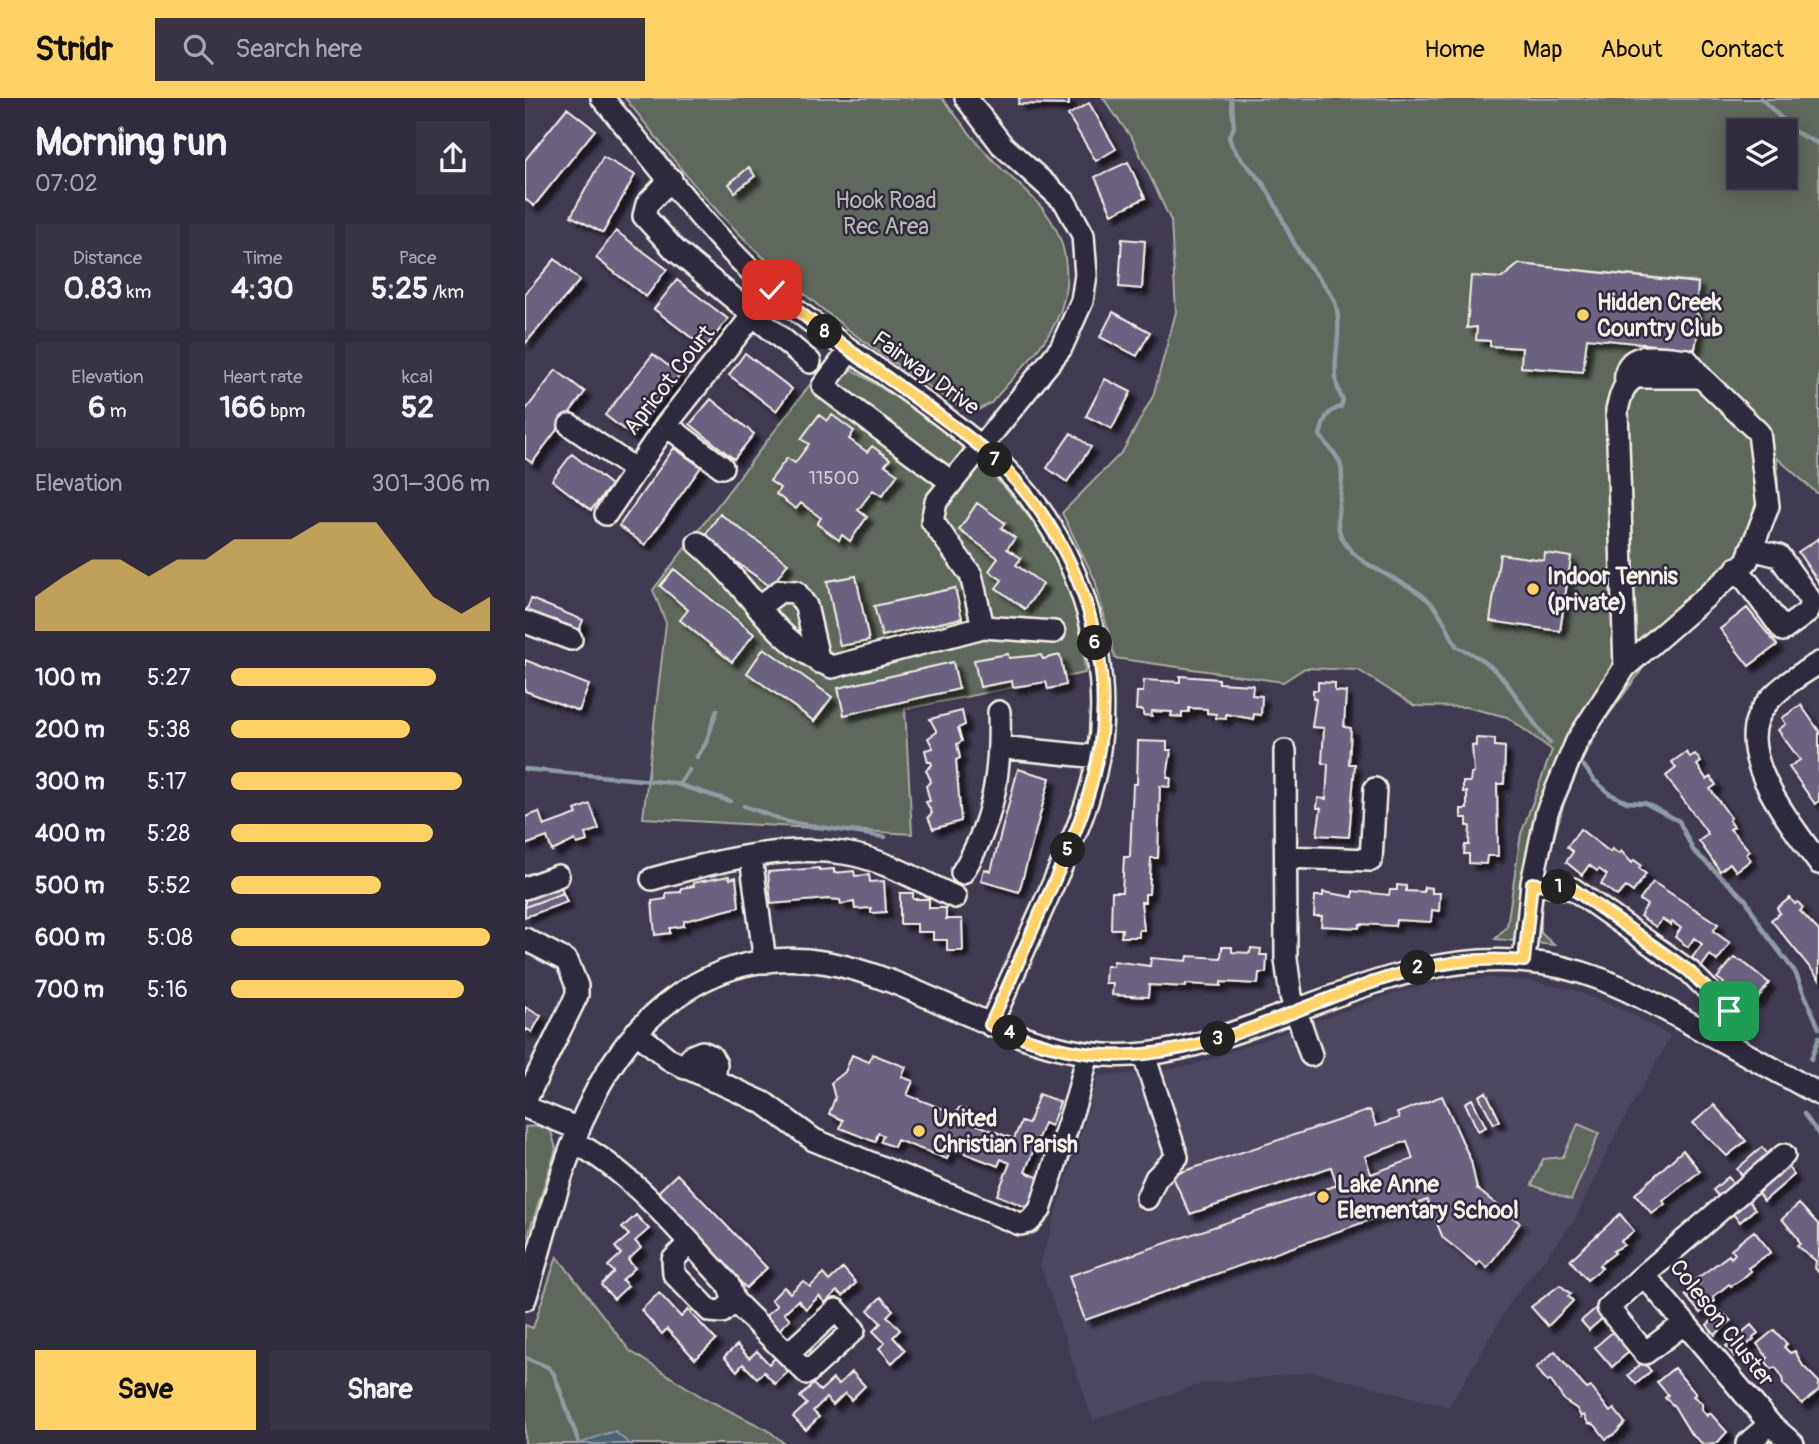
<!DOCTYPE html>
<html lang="en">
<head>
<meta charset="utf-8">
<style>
	:root { --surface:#312c3d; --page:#393444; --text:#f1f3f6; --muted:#a8a7b0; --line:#4c4857; --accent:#ffd166 }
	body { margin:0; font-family:Pangolin,sans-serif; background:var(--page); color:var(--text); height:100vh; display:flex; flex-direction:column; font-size:26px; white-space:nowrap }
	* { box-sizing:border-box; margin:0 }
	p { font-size:23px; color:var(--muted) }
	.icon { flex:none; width:38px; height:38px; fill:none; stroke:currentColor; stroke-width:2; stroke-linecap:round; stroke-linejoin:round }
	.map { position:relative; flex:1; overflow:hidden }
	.side { display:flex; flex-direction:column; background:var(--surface); width:525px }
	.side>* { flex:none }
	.buttons { position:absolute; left:1202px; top:21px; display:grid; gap:14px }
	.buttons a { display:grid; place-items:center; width:70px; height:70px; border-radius:0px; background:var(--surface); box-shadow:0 4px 18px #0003,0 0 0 2px var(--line); font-size:35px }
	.pin { position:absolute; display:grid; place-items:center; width:60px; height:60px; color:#fff; margin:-30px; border-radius:14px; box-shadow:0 4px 10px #0006 }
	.km { position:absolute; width:35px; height:35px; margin:-18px; border-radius:50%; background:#222; color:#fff; font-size:19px; line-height:35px; text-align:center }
	.round { display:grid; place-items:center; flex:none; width:74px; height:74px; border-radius:0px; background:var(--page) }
	.summary { display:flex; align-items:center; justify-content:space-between; height:119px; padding:0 35px }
	h1 { font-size:38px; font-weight:800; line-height:52px }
	.metrics { display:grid; grid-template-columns:repeat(3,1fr); gap:10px; height:119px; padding:7px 35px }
	.metrics div { display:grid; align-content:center; border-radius:0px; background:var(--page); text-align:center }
	.metrics b { font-size:30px; font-weight:800 }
	.metrics small { font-size:19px; font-weight:400 }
	.metrics p { font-size:19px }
	.chart { height:196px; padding:14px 35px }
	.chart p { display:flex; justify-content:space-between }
	.chart svg { width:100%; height:126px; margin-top:7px; fill:var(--accent); opacity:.7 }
	.action { display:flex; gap:14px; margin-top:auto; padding:14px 35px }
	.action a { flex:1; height:80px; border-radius:0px; background:var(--accent); color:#111; font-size:28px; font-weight:800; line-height:80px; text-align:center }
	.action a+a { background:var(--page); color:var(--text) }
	ul { padding:0 35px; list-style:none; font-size:23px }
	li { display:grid; grid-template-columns:112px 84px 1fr; align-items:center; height:52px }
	li i { height:18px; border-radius:9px; background:var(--accent) }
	header { display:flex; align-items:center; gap:42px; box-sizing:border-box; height:98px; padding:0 35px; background:var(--accent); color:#111 }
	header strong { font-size:33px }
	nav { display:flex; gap:38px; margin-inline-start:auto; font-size:24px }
	.search { width:490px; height:63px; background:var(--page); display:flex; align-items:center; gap:18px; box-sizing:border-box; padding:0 24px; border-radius:0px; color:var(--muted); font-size:26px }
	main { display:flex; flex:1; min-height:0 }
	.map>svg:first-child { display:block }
	.built { fill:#4d475f }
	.green { fill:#5e675b; stroke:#a9aca2; stroke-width:2; fill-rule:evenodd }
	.water { fill:#4c6376; stroke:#8f9ca4; stroke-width:2 }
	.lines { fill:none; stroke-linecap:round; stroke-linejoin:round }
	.stream { stroke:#8f9ca4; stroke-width:4.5 }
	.building { fill:#6a627f; stroke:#f4f1e8; stroke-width:2; fill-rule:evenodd; filter:url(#shadow) }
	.minor-casing { stroke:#f4f1e8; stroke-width:26 }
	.minor { stroke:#2f2a3d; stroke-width:21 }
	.route-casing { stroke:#fff; stroke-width:14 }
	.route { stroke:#ffd166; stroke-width:9 }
	.poi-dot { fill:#ffd166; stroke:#2f2a3d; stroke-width:2.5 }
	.labels { text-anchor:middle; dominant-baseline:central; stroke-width:5; stroke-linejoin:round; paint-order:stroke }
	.number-label { font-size:19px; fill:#d2cdce }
	.park-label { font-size:23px; fill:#b8bab0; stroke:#2f2a3d }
	.poi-label { font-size:23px; font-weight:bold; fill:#f4f1e8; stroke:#2f2a3d; text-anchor:start }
	.street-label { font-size:23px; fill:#f4f1e8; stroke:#2f2a3d }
</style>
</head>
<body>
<header>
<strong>Stridr</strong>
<div class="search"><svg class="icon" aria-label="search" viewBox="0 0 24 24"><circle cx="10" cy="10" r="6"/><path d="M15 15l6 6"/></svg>Search here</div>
<nav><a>Home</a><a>Map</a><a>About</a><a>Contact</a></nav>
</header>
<main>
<section class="side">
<div class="summary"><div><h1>Morning run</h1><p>07:02</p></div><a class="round"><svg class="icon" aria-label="share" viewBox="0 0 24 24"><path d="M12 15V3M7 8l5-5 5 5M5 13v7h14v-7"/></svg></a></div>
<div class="metrics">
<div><p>Distance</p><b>0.83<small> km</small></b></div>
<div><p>Time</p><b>4:30</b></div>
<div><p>Pace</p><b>5:25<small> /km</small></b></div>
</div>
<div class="metrics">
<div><p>Elevation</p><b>6<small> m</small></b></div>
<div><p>Heart rate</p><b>166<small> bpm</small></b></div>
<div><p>kcal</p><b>52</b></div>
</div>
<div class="chart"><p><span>Elevation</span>301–306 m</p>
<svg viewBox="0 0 160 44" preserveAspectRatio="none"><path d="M0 44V32L10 25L20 19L30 19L40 25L50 19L60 19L70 12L80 12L90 12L100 6L110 6L120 6L130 19L140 32L150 38L160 32V44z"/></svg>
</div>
<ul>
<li><b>100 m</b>5:27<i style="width:79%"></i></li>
<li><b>200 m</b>5:38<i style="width:69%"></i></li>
<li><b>300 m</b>5:17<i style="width:89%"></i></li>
<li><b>400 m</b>5:28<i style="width:78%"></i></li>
<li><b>500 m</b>5:52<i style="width:58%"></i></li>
<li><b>600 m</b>5:08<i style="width:100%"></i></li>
<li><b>700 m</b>5:16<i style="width:90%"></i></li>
</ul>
<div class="action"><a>Save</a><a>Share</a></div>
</section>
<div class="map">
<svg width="1294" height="1346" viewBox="0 0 1294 1346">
	<defs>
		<filter id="shadow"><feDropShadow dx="6" dy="6" stdDeviation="2" flood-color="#0009"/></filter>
	</defs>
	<rect width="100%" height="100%" fill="#413b51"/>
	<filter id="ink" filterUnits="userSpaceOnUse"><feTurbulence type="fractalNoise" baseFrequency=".0143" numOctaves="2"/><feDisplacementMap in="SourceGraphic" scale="14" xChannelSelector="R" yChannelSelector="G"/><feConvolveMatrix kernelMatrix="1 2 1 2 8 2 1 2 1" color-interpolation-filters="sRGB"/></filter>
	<g filter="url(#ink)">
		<path class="built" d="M968,880L1004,883L1049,892L1102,914L1146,938L1094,1030L1049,1123L986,1203L924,1309L790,1274L676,1286L568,1322L515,1167L574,977L614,976L665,968L874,894L925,882Z"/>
		<path class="green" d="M100,0H417C434,21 449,43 468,62C485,80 506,95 521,115C546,148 548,195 527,231C511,258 486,281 466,305L453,312L436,309C340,250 252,181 177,96C150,65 126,32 100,0Z
			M578,0L1294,1V397L1252,360L1253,397L1245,428L1143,536L1075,629L1055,667L1040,702L1024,757L1016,813V835L1029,847L970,841L982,828L996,736L1027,652L982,619L941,609L890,608L833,572L780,570L758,584L590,560L570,482L537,415L598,353L628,298L651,214L646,123L608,42ZM1214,33H1260V79H1214ZM994,166L1173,184L1171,214L1175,221L1170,251L1062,240L1058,274L996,269L997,250L965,248V243L952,242V229L942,230L977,180Z
			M306,259C427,331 554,420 560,575L380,611L387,736L118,720L141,525L128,492Z
			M1053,1026L1074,1035L1046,1102L1007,1087L1018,1061L1038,1059Z
			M14,1028L26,1033L31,1051L0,1147V1029Z
			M32,1158L105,1253L177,1299L243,1332L260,1346H0V1227L8,1230Z"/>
		<path class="water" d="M90,1334L105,1346H54C66,1342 76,1335 90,1334Z"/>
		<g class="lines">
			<path class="stream" d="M706,0L709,29L704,39C709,58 728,71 739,87C753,107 761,133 774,154C784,171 801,184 809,202C822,234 800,272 818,302L816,309C801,313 799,322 795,337C801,348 813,355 816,368C821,392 805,419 818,442C837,474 883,480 908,507C918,517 924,536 932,549C985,569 991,607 1025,645
				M1236,0L1270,34L1294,46
				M172,659L181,645L192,612
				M1059,668L1069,682L1085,696L1102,704L1120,705L1154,723L1168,752L1221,802L1238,832L1270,874L1294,930
				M0,671L148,685L205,703
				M154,687L164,672
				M219,708L263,724L360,739
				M1286,961L1294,939
				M1279,1016L1294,1037
				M1,1260L23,1269L29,1276L54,1345"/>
		</g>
		<path class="building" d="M494,0H544V7L493,6Z
			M564,5L591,51L571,63L543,17Z
			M42,10L70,32L9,108L0,101V62Z
			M78,59L110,77L78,135L46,118Z
			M603,64L620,100L587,116L570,79Z
			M224,69L230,78L210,94L204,86Z
			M91,133L142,171L121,199L71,160Z
			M597,141L620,143L617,191L594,189Z
			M30,161L55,182L0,246V196Z
			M994,166L1173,185L1171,214L1175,220L1170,251L1062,240L1058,274L996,269L997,250L965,248V243L951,242L952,229L942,230L946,178L977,180Z
			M152,182L203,221L180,250L129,211Z
			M588,214L625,234L612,258L575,239Z
			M220,255L267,291L251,313L204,277Z
			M128,256L155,277L107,338L80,317Z
			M31,272L60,294L7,365L0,360V313Z
			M580,281L606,294L587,331L561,318Z
			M186,301L229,336L209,361L165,326Z
			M294,317L302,323L307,317L329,333L324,341L342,354L347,348L365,361L360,367L373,376L357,398L348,392L333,412L342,419L325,443L317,437L314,442L292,426L296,420L276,405L271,411L251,396L255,390L245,383L262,360L270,365L284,346L276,341Z
			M546,335L566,349L542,384L522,370Z
			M149,350L176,369L120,447L94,428Z
			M47,356L86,387L66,412L27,382Z
			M452,405L480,425L476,430L490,440L482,451L496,460L491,467L518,486L500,511L471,490L477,482L464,473L473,460L434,432Z
			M195,416L263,465L246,489L178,440Z
			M1294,440V485L1273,454Z
			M1020,455L1046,459L1035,533L965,523L975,456L1019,462Z
			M149,471L229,536L207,564L155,522L163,512L135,488Z
			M331,478L344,543L315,548L302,483Z
			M430,490L437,520L357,538L349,508Z
			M6,501L58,522L52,538L0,516Z
			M1222,510L1252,547L1224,568L1195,531Z
			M239,550L307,599L289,623L222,575Z
			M483,556L484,560L516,557L518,561L535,557L541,587L523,591L521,584L488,589L487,583L455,589L449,562Z
			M0,562L64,587L54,613L0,593Z
			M428,564L434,591L319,617L313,590Z
			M655,578L694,581V585L728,587L727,597L737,598L736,617L729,616L728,621L701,616V621L691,620V616L682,615V611L664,610V614H657V619L646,618L647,614L627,613V618L618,617V612H611L612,594H618L619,582L655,584Z
			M793,584L810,585V593L821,594L819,629L826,630L824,666H830L824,739L792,737L796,710H792L793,700L801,701L803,666L797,665L799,630L787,629L791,601H788V592H793Z
			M1276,607L1294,633V703L1290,706L1264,669L1275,662L1253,632L1261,626L1257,620Z
			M437,613L440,627L433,630L437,643L432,646L435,660L431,662L436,723L408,731L403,719L407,715L401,704L405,703L401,688L406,683L401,672L407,667L406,664H403L400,652L408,650L403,640L412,634L405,621Z
			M951,640L970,641V648L980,649L979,686H972L973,758H962L961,766L944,765V756H939L940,747H944L945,728H942V720H936V711H942V694H938V684H945L946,676L949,675L947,647L951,648Z
			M613,643L642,644V652H646L642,680H646L645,689L635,688L633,760H626L624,796H620V804H616L619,832H614V839H596L597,831H586L587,794H597L599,759H605L608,686H612Z
			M1161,654L1165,659L1170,656L1176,664L1172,667L1182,682L1186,679L1191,687L1185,691L1206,720L1204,722L1209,729L1205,731L1225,753L1221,756L1226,762L1211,773L1205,765L1195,773L1174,743L1183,736L1141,678L1151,670L1147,664Z
			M493,671L525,680L494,794L456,783L459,771L466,773Z
			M65,706L74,731L60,736L62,743L52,746L50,742L27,753L22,739L0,747V719L14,714L19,728L52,716L50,712Z
			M1055,731L1085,754L1087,751L1094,756L1096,753L1107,765L1109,762L1116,767L1114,770L1121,776L1108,794L1101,789L1092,798L1076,786L1082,777L1074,771L1072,773L1064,767L1057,777L1041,764L1048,754L1042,749Z
			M294,770V772L309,771V775L329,773L330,778L344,777L345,784L359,783L361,814L346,815V810L330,811L329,804L316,806L315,802L303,801L246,806L243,774Z
			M204,778L205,781L211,779L214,809L159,823V828L145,830V835L130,837L127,803L141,801V795L156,794V790L169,788L168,785Z
			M1128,784L1193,826L1188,833L1205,845L1192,863L1185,857L1177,868L1167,860L1177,846L1169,840L1163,849L1150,839L1156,830L1147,824L1146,827L1137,821L1131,829L1115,818L1122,807L1115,802Z
			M35,785L38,795L0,809V799Z
			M872,787L881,788V793L899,794V789L907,790V795H915L914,813L907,812L906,824L871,822L870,828L835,826L834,830L796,828L797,818H789L790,798H798V794L828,799V793L864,797L865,792H872Z
			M38,795L42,804L0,819V809Z
			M375,795H388V801H404V810H421V821H437L438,853H422V842H408V834H392V826H375Z
			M1265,800L1270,806L1273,804L1278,810L1275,813L1294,833V881L1246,822L1255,815L1252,810Z
			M697,849H707V854L725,855L726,850L736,851L735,857H742L741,875H734L733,886L696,884V888L661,886V889L624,887L623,899L587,897L588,885H580L581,868H588L589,863L625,868L626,860L662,863L663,858L696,860Z
			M1209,860L1217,863L1244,885L1231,903L1223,897L1216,907L1194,892L1199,885L1192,880Z
			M0,909L16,918L7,934L2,931L0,934Z
			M347,956L381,969L377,979L388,983L382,997L431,1016L434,1010L441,1012L437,1021L489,1041L496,1024L503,1026L514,996L535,1004L526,1028L519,1025L500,1074L515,1080L503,1110L472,1097L485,1065L476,1061L473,1068L426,1050L422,1061L372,1042L369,1049L356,1044L358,1037L353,1035L350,1044L315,1030L318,1022L304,1016L310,1000L306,985L320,974L327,957L344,964Z
			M961,994L975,1023L969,1026L954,998Z
			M917,998L946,1063L952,1091L995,1125L962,1170L955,1163L952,1167L918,1140L902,1102L560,1222L544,1178L812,1087L806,1069L665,1116L647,1077L845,1012L851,1028L874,1020L872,1015ZM882,1043L888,1061L846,1076L840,1058Z
			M947,1001L961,1029L953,1033L940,1005Z
			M1189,1007L1221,1043L1202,1058L1168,1025Z
			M1237,1049L1245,1059L1220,1081L1212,1071Z
			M1158,1052L1175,1073L1138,1103L1140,1106L1127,1116L1110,1096Z
			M1261,1067L1269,1077L1239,1103L1231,1093Z
			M152,1076L242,1170L221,1190L132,1095Z
			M1203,1079L1211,1088L1196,1101L1188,1092Z
			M1222,1101L1230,1111L1215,1124L1207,1115Z
			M1274,1106L1294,1127V1175L1290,1170L1291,1163L1272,1148L1275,1146L1272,1139L1257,1121Z
			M1095,1116L1109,1133L1096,1143L1099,1147L1088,1153L1090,1155L1074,1167L1077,1170L1062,1182L1045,1162Z
			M111,1117L124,1131L110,1143L116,1150L103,1162L110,1170L97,1182L103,1188L89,1201L76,1187L89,1174L83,1168L96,1156L90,1149L104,1137L97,1130Z
			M1229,1133L1246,1154L1223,1170L1226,1173L1217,1181L1206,1188L1204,1186L1188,1199L1190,1203L1175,1215L1160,1197L1175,1185L1171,1181L1204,1157L1206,1160L1210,1156L1206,1151Z
			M318,1170L331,1185L318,1198L312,1193L300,1205L294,1198L281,1211L273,1202L259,1215L265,1221L252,1234L238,1220L252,1208L246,1202L259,1189L265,1195L278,1183L285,1189L298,1176L304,1183Z
			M1035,1187L1046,1196L1043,1198L1048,1203L1023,1228L1006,1209Z
			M134,1195L156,1219L163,1212L191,1242L170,1261L142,1231L137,1236L116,1212Z
			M356,1199L368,1212L362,1218L375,1232L368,1239L380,1252L367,1265L354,1250L360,1245L348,1233L356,1225L343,1212Z
			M1071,1210L1079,1219L1064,1232L1056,1223Z
			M1197,1214L1206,1223L1190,1237L1182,1227Z
			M1226,1227L1233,1235L1228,1239L1229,1241L1209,1258L1201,1248Z
			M1090,1232L1107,1251L1087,1269L1070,1249Z
			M1249,1232L1262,1246L1259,1249L1265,1255L1270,1253L1278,1268L1294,1284V1292L1277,1306L1258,1286L1257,1278L1250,1269L1247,1271L1240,1263L1243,1260L1232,1246Z
			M212,1247L224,1260L232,1253L244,1266L251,1259L264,1273L250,1286L239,1274L232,1280L218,1266L212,1273L199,1259Z
			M1030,1253L1058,1287L1062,1291L1066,1289L1085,1314L1089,1311L1100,1325L1091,1335L1081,1341L1070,1327L1063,1325L1059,1317L1056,1319L1052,1311L1040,1303L1025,1282L1023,1284L1011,1270Z
			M1118,1264L1126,1273L1111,1286L1103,1277Z
			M1149,1270L1171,1296L1168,1298L1177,1305V1312L1182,1318L1185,1315L1202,1334L1192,1345L1178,1346L1166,1336L1149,1308L1140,1300L1143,1297L1132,1284Z
			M327,1274L340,1288L326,1302L320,1295L308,1307L301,1300L288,1313L294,1319L281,1332L268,1319L282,1306L275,1299L288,1286L295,1293L308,1281L313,1287Z"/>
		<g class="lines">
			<g class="minor-casing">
				<path id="minor" d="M77,0C133,65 185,139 250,195C322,256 407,302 476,367C552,440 589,555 573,659C565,709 542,754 522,800C503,842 485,885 465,927
					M441,0L477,47L540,104L558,137L561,177L557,203L536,250L411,404L407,423L446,477L458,529
					M146,81L122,106L119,118L150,152L285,264
					M325,252L298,288L426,384
					M1101,284C1097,249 1139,260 1162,262L1176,279
					M45,327L109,371
					M141,327L197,369
					M81,416L141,327L247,193
					M173,445C221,484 248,545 307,569L458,529L529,534
					M1212,470L1258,532L1283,514L1286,503L1254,458L1226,451
					M233,510L255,493L271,494L281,508L294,564
					M0,524L46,541
					M1294,565C1272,578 1241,597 1232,622C1216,666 1269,731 1294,765
					M475,649L573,659
					M760,653L761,861L766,898L786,957
					M226,759L240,864
					M761,759L846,762L850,691
					M437,775C469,724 476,673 474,614
					M127,781C187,764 257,746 319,755C358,761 395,783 430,799
					M1007,785L1048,791L1164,873L1204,913
					M0,790L33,778
					M0,841L42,863L52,888V897L0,1003
					M999,863L1007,785L1022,714L1052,643L1100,569L1222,463L1243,408L1234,335L1176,279H1111C1097,287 1096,297 1092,312L1100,569
					M111,934L145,962L239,1005L289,1042L495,1126L504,1124L515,1112L552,999L563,956
					M619,957L652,1059L631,1080L622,1100
					M160,970L167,958L177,954L186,958L191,966L189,983
					M0,1009L54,1031
					M49,1044C110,1076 156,1136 203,1186L209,1203L282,1275L329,1232L311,1212L264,1255
					M1259,1057L1119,1177L1245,1326L1268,1346
					M164,1145L148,1162L149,1176L185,1213L197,1214L209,1203
					M1119,1177L1083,1210L1120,1255L1160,1225
					M0,1201C35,1088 58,949 171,886C318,805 437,948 580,957C631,960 678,946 725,929C822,895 914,849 1020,866C1078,875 1127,904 1177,932C1216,953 1255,975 1294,996
					M1222,1346L1245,1326"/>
			</g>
			<use href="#minor" class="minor"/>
		</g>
	</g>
	<g class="lines" filter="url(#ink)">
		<g class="route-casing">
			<path id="route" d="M247,192C295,232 346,268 396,304C424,325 454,345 479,370C552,444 593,558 572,662C562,713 540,759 519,806C501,846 484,887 465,927C515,948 566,962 620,956C751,943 863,848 999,863L1007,785L1048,791L1164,873L1204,913"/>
		</g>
		<use href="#route" class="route"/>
	</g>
	<g class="poi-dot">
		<circle cx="1058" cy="217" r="7"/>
		<circle cx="1008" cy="491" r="7"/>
		<circle cx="394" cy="1033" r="7"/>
		<circle cx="798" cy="1099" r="7"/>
	</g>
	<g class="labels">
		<g class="number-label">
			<text x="309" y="380">11500</text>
		</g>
		<g class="park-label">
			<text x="361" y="102">Hook Road<tspan x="361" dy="26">Rec Area</tspan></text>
		</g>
		<g class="poi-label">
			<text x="1072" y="204">Hidden Creek<tspan x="1072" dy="26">Country Club</tspan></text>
			<text x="1022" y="478">Indoor Tennis<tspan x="1022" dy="26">(private)</tspan></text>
			<text x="408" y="1020">United<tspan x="408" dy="26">Christian Parish</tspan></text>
			<text x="812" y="1086">Lake Anne<tspan x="812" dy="26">Elementary School</tspan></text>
		</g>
		<g class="street-label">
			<text transform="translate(401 275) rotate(36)">Fairway Drive</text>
			<text transform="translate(144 282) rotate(-52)">Apricot Court</text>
			<text transform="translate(1197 1225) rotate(52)">Coleson Cluster</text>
		</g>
	</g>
</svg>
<div class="buttons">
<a><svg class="icon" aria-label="layers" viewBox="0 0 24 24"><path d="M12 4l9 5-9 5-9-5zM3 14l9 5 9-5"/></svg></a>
</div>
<div class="pin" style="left:1204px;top:913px;background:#1e9e55"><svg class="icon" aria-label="arrive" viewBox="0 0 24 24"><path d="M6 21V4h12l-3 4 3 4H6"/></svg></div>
<div class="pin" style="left:247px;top:192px;background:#d93025"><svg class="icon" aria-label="check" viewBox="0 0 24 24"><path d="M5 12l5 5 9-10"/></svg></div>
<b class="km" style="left:1034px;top:789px">1</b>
<b class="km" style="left:893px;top:870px">2</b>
<b class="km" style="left:693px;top:941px">3</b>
<b class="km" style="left:485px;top:935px">4</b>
<b class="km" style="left:543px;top:752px">5</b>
<b class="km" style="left:570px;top:545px">6</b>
<b class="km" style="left:470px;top:362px">7</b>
<b class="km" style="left:300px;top:234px">8</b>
</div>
</main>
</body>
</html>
